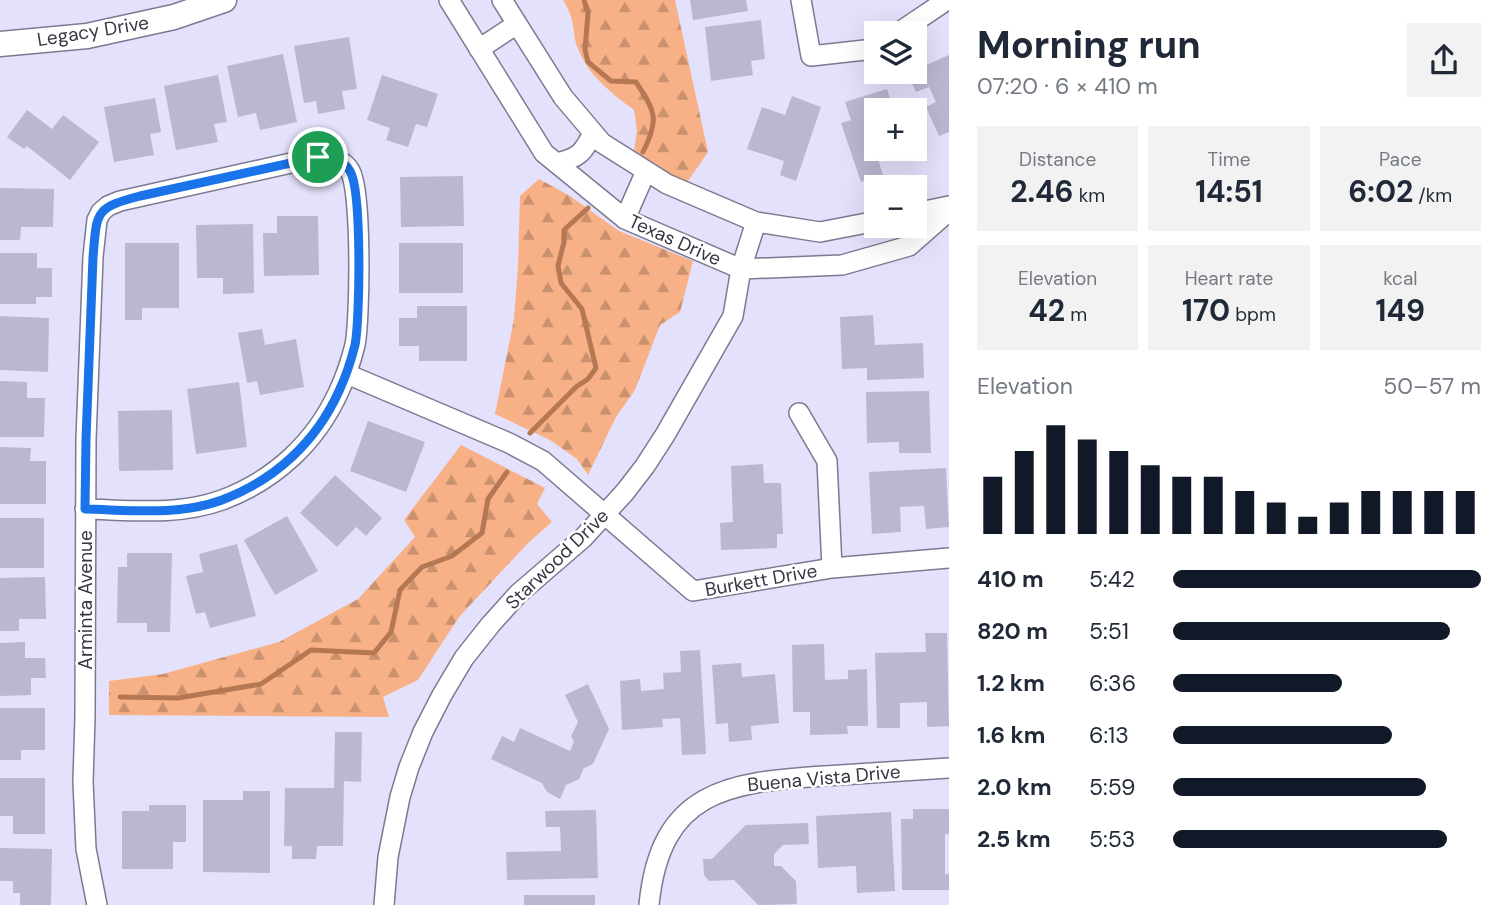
<!DOCTYPE html>
<html lang="en">
<head>
<meta charset="utf-8">
<style>
	:root { --surface:#fff; --page:#f2f2f3; --text:#1f2937; --muted:#747a83; --accent:#111827 }
	body { margin:0; font-family:"DM Sans",sans-serif; background:var(--page); color:var(--text); height:100vh; display:flex; flex-direction:column; font-size:26px; white-space:nowrap }
	* { box-sizing:border-box; margin:0 }
	p { font-size:23px; color:var(--muted) }
	.icon { flex:none; width:38px; height:38px; fill:none; stroke:currentColor; stroke-width:2; stroke-linecap:round; stroke-linejoin:round }
	.map { position:relative; flex:1; overflow:hidden }
	.side { display:flex; flex-direction:column; background:var(--surface); width:560px }
	.side>* { flex:none }
	.fabs { position:absolute; left:864px; top:21px; display:grid; gap:14px }
	.fabs a { display:grid; place-items:center; width:63px; height:63px; border-radius:0px; background:var(--surface); box-shadow:0 7px 28px #0002; font-size:35px }
	.pin { position:absolute; display:grid; place-items:center; width:60px; height:60px; color:#fff; margin:-30px; border:4px solid #fff; border-radius:50%; box-shadow:0 2px 7px #0007 }
	.round { display:grid; place-items:center; flex:none; width:74px; height:74px; border-radius:0px; background:var(--page) }
	.overview { display:flex; align-items:center; justify-content:space-between; height:119px; padding:0 28px }
	h1 { font-size:38px; font-weight:700; line-height:52px }
	.stats { display:grid; grid-template-columns:repeat(3,1fr); gap:10px; height:119px; padding:7px 28px }
	.stats div { display:grid; align-content:center; border-radius:0px; background:var(--page); text-align:center }
	.stats b { font-size:30px; font-weight:700 }
	.stats small { font-size:19px; font-weight:400 }
	.stats p { font-size:19px }
	.chart { height:196px; padding:14px 28px }
	.chart p { display:flex; justify-content:space-between }
	.chart svg { width:100%; height:126px; margin-top:7px; stroke:var(--accent); stroke-width:6 }
	ul { padding:0 28px; list-style:none; font-size:23px }
	li { display:grid; grid-template-columns:112px 84px 1fr; align-items:center; height:52px }
	li i { height:18px; border-radius:9px; background:var(--accent) }
	main { display:flex; flex:1; min-height:0 }
	.map>svg:first-child { display:block }
	.forest { fill:url(#forest-firs) }
	.lines { fill:none; stroke-linecap:round; stroke-linejoin:round }
	.stream { stroke:#b67753; stroke-width:5 }
	.building { fill:#bab8d1 }
	.minor-casing { stroke:#7c7a91; stroke-width:22 }
	.major-casing { stroke:#7c7a91; stroke-width:27 }
	.minor { stroke:#fff; stroke-width:19 }
	.major { stroke:#fff; stroke-width:24 }
	.route-casing { stroke:#fff; stroke-width:14 }
	.route { stroke:#1a73e8; stroke-width:9 }
	.labels { text-anchor:middle; dominant-baseline:central; stroke-width:5; stroke-linejoin:round; paint-order:stroke }
	.street-label { font-size:19px; fill:#383741; stroke:#fff }
</style>
</head>
<body>
<main>
<div class="map">
<svg width="949" height="905" viewBox="0 0 949 905">
	<defs>
		<pattern id="forest-firs" width="22" height="20" patternUnits="userSpaceOnUse" patternTransform="scale(1.75)"><rect width="22" height="20" fill="#f8b186"/><path d="M5 1l3.5 6h-7zM16 11l3.5 6h-7z" fill="#ca916f"/></pattern>
	</defs>
	<rect width="100%" height="100%" fill="#e3e1fb"/>
	<path class="forest" d="M563,0H675L708,152L686,184L634,152L637,130L634,110C610,92 585,73 576,43C574,38 574,31 573,26C572,17 568,8 563,0Z
		M539,179L570,196L619,231L693,261L680,312L660,325L635,390L616,417L588,475L577,459L550,440L495,414L514,319L518,266L520,196Z
		M461,445L545,488L537,504L552,522L529,542L459,617L418,680L383,697L389,717L109,715V681L163,674L279,642L358,599L415,537L404,520Z"/>
	<g class="lines">
		<path class="stream" d="M584,0L588,13L585,50L588,62L611,81L636,82C655,112 660,118 643,152
			M530,433L576,387L588,379L596,368L582,309L561,283L558,266L564,242V230L588,208
			M120,697L178,698L261,684L311,650L374,653L391,632L400,590L422,567L452,556L482,533L488,499L507,472"/>
	</g>
	<path class="building" d="M690,0H746L748,11L693,20Z
		M761,20L765,59L751,61L753,75L711,81L705,27Z
		M349,37L357,89L342,91L345,109L318,114L316,101L304,103L294,46Z
		M283,54L297,122L260,130L256,113L238,117L227,66Z
		M949,55V132L939,136L926,107L936,102L929,87L916,92L907,73L915,72V70Z
		M218,75L227,122L214,124L218,142L176,150L164,86Z
		M382,75L438,94L427,127L416,124L408,147L386,140L390,128L367,120Z
		M887,89L894,110H877V143L873,144L883,175L861,182L841,123L851,120L845,102Z
		M792,96L821,107L796,181L780,175L784,161L747,149L762,107L785,115Z
		M155,98L161,132L150,134L154,155L114,162L104,107Z
		M27,110L52,129L63,115L99,142L70,180L27,146L24,149L7,137Z
		M463,176L464,226L401,227L400,177Z
		M0,188L54,189L53,227H21L20,240H0Z
		M277,216H318L319,275L264,276L263,233H277Z
		M253,224L254,293L223,294V278H197L196,225Z
		M125,243H179V308H142V320H125Z
		M399,243H463V293H399Z
		M0,253H37V268H52V297H36V304H0Z
		M417,306H467V361H419V346H399V318H417Z
		M873,315L875,345L923,343L924,378L867,380V368L842,369L840,317Z
		M0,316L49,318L48,372L0,370Z
		M262,329L265,345L296,339L304,387L260,395L257,381L247,383L238,333Z
		M0,381L27,382V398H45L44,437H0Z
		M239,382L247,447L196,454L187,389Z
		M929,391L931,453H899V442L867,443L866,392Z
		M172,410L173,470L119,471L118,411Z
		M368,421L425,442L406,492L350,471Z
		M0,447L31,448L30,461H46V504H0Z
		M763,464L764,483H781L783,534H777V548L721,550L720,523L733,522L731,466Z
		M946,468L949,527L926,529L924,506L900,507L901,532L872,534L869,472Z
		M335,475L382,518L366,536L356,527L337,547L300,513Z
		M287,516L318,571L275,595L244,540Z
		M0,518H44V568H0Z
		M237,544L256,616L210,628L205,612L196,614L186,576L203,572L199,554Z
		M127,553H172L170,632H147V623H117L118,567H127Z
		M45,577L46,619H19V631H0V578Z
		M925,633H947L949,726L927,727V702L900,703V728H877L875,653L926,652Z
		M25,642V658H45L46,678H31V695L0,696V643Z
		M824,644L825,680L848,679V670L867,669L868,726H847L848,734L810,735V712H793L792,645Z
		M700,650L706,754L682,755L680,718L662,719L663,727L622,730L620,681L640,679L641,691L664,689L663,673L681,672L680,651Z
		M741,663L742,677L775,674L779,723L751,726L752,740L729,742L728,723L716,724L712,665Z
		M588,684L609,729L593,764L584,768L579,779L566,785L560,799L547,792L542,783L491,759L502,736L514,742L520,728L570,751L574,742L571,736L578,722L565,695Z
		M0,708H45V750H21V760H0Z
		M335,732H362L361,782L344,781L343,846H317L316,859H292V846H284L285,788H334Z
		M0,778H45V834H13V816H0Z
		M243,791H270V873L203,872V800H243Z
		M149,805H186V842H173V869H122V811H149Z
		M913,809H949V834H945V874H949V890H902L901,819H913Z
		M596,810L598,878L507,880L506,852L561,851L560,827H546L545,811Z
		M891,812L895,891L857,893L856,866L818,868L816,816Z
		M808,823L809,844L783,845L774,854V866H781L796,881L797,904L758,905L734,880L709,881L704,875L703,859H712L746,825Z
		M0,848L52,849L51,905H20V893H13V881H0Z
		M524,895H595V905H524Z"/>
	<g class="lines">
		<g class="minor-casing">
			<path id="minor" d="M449,0L544,153L625,219L741,269L842,265L909,246L949,211
				M502,0L563,97L602,143L667,184L756,222L820,232L877,221
				M801,0L811,56L874,49L877,47
				M898,33L947,0
				M479,49L517,24
				M556,163C579,158 583,153 593,133
				M915,213L949,206
				M625,219L646,171
				M347,374L509,443L543,461L693,591L832,568L949,558
				M799,413L827,461L832,568
				M85,509C131,510 178,516 222,500C275,480 316,442 339,391C346,376 351,361 355,345C360,320 362,191 350,171C343,159 331,157 318,157L120,201L108,206L101,212L97,220L93,257L86,439L85,717L83,782L86,849L97,905
				M384,905L388,857L400,797L409,767L423,732L442,695L464,658L491,624L518,594L583,538L625,492L645,466L665,435L733,316L741,269L756,222
				M649,905C660,791 727,782 825,776C866,773 908,771 949,768"/>
		</g>
		<g class="major-casing">
			<path id="major" d="M0,44L87,36L174,17L224,0"/>
		</g>
		<use href="#minor" class="minor"/>
		<use href="#major" class="major"/>
	</g>
	<g class="lines">
		<g class="route-casing">
			<path id="route" d="M318,157C331,157 343,159 350,171C362,191 360,319 355,345C351,361 346,376 339,391C316,442 275,480 222,500C179,516 130,510 85,509L86,439L93,257C97,212 94,208 140,196Z"/>
		</g>
		<use href="#route" class="route"/>
	</g>
	<g class="labels">
		<g class="street-label">
			<text transform="translate(93 31) rotate(-9)">Legacy Drive</text>
			<text transform="translate(675 240) rotate(24)">Texas Drive</text>
			<text transform="translate(557 559) rotate(-44)">Starwood Drive</text>
			<text transform="translate(761 580) rotate(-10)">Burkett Drive</text>
			<text transform="translate(85 600) rotate(-90)">Arminta Avenue</text>
			<text transform="translate(824 778) rotate(-5)">Buena Vista Drive</text>
		</g>
	</g>
</svg>
<div class="fabs">
<a><svg class="icon" aria-label="layers" viewBox="0 0 24 24"><path d="M12 4l9 5-9 5-9-5zM3 14l9 5 9-5"/></svg></a>
<a>+</a>
<a>−</a>
</div>
<div class="pin" style="left:318px;top:157px;background:#1e9e55"><svg class="icon" aria-label="arrive" viewBox="0 0 24 24"><path d="M6 21V4h12l-3 4 3 4H6"/></svg></div>
</div>
<section class="side">
<div class="overview"><div><h1>Morning run</h1><p>07:20 · 6 × 410 m</p></div><a class="round"><svg class="icon" aria-label="share" viewBox="0 0 24 24"><path d="M12 15V3M7 8l5-5 5 5M5 13v7h14v-7"/></svg></a></div>
<div class="stats">
<div><p>Distance</p><b>2.46<small> km</small></b></div>
<div><p>Time</p><b>14:51</b></div>
<div><p>Pace</p><b>6:02<small> /km</small></b></div>
</div>
<div class="stats">
<div><p>Elevation</p><b>42<small> m</small></b></div>
<div><p>Heart rate</p><b>170<small> bpm</small></b></div>
<div><p>kcal</p><b>149</b></div>
</div>
<div class="chart"><p><span>Elevation</span>50–57 m</p>
<svg viewBox="0 0 160 44" preserveAspectRatio="none"><path d="M5 44V24M15 44V15M25 44V6M35 44V11M45 44V15M55 44V20M65 44V24M75 44V24M85 44V29M95 44V33M105 44V38M115 44V33M125 44V29M135 44V29M145 44V29M155 44V29"/></svg>
</div>
<ul>
<li><b>410 m</b>5:42<i style="width:100%"></i></li>
<li><b>820 m</b>5:51<i style="width:90%"></i></li>
<li><b>1.2 km</b>6:36<i style="width:55%"></i></li>
<li><b>1.6 km</b>6:13<i style="width:71%"></i></li>
<li><b>2.0 km</b>5:59<i style="width:82%"></i></li>
<li><b>2.5 km</b>5:53<i style="width:89%"></i></li>
</ul>
</section>
</main>
</body>
</html>
